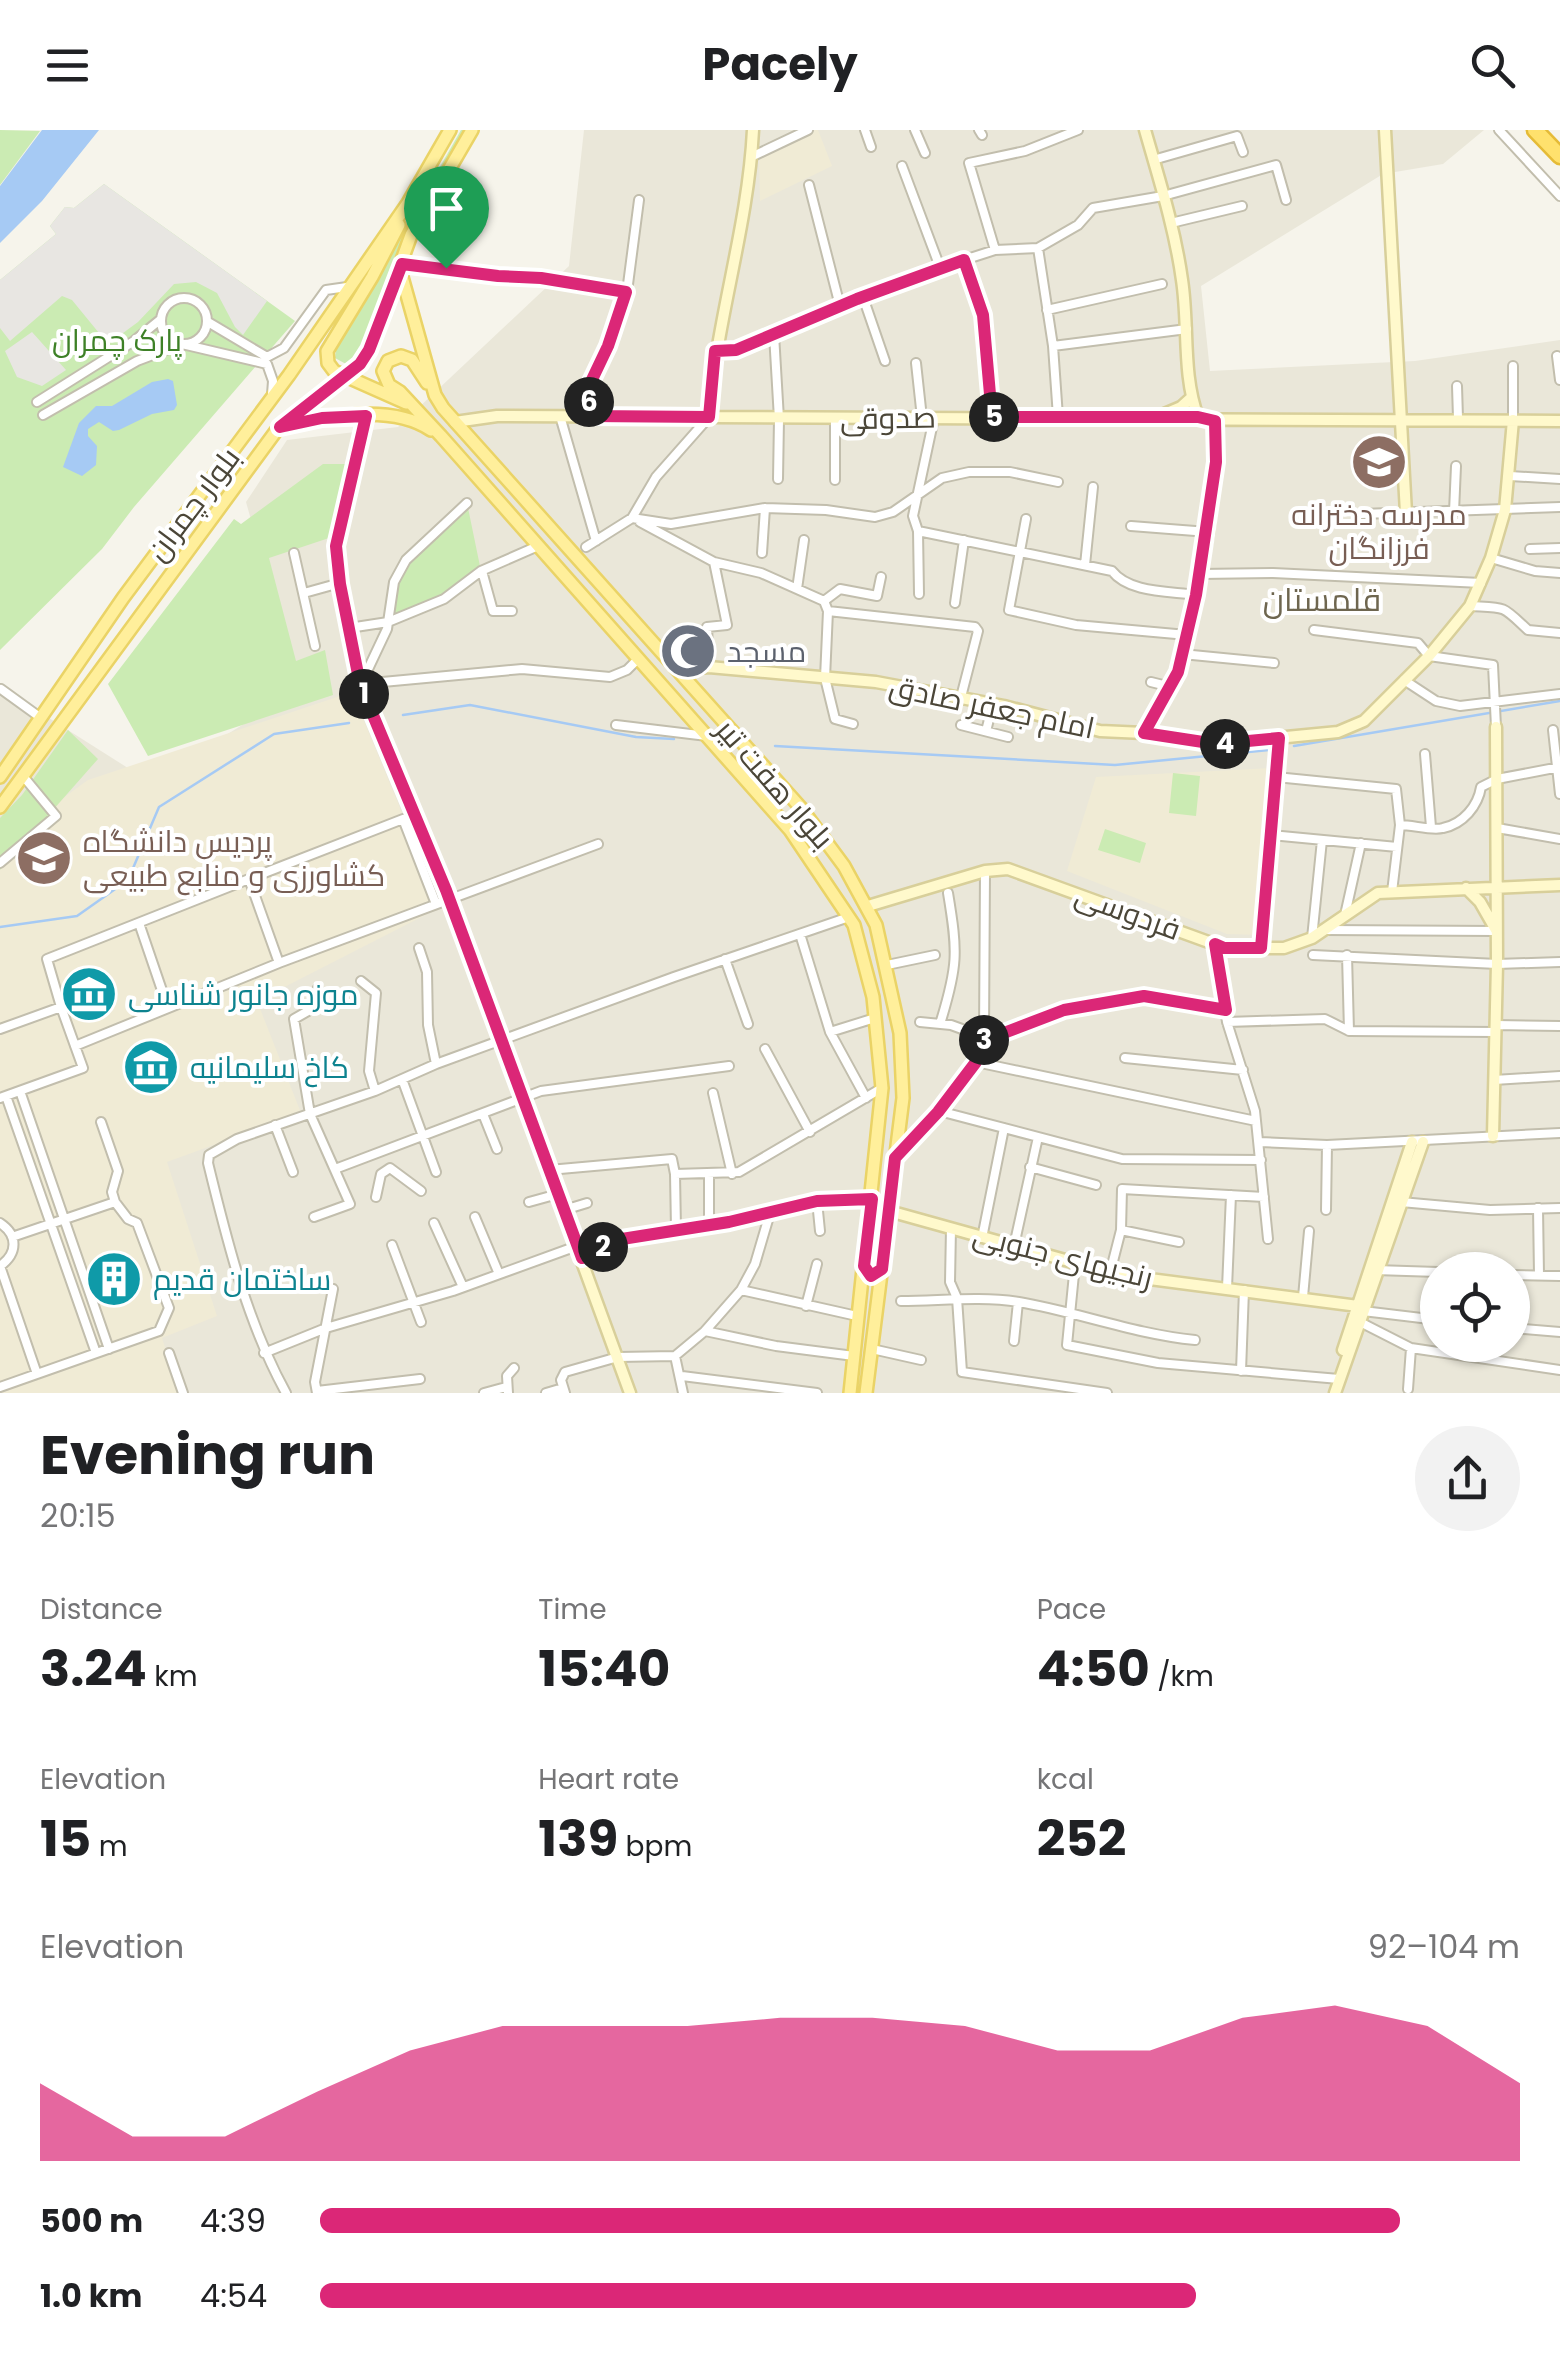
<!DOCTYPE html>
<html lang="en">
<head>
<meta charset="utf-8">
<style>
	:root { --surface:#fff; --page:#f2f2f2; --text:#202124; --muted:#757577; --accent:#db2777 }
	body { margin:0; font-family:Poppins,Cairo,sans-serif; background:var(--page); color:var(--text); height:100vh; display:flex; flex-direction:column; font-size:38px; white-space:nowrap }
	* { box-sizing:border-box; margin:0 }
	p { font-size:32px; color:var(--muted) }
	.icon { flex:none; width:55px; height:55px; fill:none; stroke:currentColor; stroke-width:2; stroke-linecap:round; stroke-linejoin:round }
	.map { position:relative; height:1263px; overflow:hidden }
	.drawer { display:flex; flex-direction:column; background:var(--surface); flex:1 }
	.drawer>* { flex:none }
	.tools { position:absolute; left:1420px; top:1122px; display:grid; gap:20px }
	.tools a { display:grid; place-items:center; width:110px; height:110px; border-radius:50%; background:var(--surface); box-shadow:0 2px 8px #0004; font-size:50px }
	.pin { position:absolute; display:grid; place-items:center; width:85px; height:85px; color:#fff; margin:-102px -42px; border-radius:50% 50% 50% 0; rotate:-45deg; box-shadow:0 0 10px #0007 }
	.pin .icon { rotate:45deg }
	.km { position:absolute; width:50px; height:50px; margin:-25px; border-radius:50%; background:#222; color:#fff; font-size:28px; line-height:50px; text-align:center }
	.round { display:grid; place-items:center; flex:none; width:105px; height:105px; border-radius:52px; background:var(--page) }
	.summary { display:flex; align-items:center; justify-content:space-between; height:170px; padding:0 40px }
	h1 { font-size:55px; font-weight:700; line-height:75px }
	.metrics { display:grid; grid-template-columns:repeat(3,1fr); gap:15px; height:170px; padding:10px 40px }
	.metrics div { display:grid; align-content:center }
	.metrics b { font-size:50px; font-weight:700 }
	.metrics small { font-size:28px; font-weight:400 }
	.metrics p { font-size:28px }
	.chart { height:280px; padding:20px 40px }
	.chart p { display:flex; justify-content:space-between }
	.chart svg { width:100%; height:180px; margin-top:10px; fill:var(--accent); opacity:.7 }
	ul { padding:0 40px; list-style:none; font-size:32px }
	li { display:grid; grid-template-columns:160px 120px 1fr; align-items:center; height:75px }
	li i { height:25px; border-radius:12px; background:var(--accent) }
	header { display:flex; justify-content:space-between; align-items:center; height:130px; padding:0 40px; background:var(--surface); font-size:45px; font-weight:700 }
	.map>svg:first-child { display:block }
	.residential { fill:#eae7d9; fill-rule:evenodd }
	.education { fill:#f0ebd5 }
	.green { fill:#cbebb3 }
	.parking { fill:#e8e6e2 }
	.water { fill:#a6caf4 }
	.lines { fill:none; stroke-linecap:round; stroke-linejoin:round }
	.stream { stroke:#a6caf4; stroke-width:2.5 }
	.street-casing { stroke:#c2bead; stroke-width:12 }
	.secondary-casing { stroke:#d8cf9a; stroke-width:15 }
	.primary-casing { stroke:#ead366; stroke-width:16 }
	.highway-casing { stroke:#e5bb37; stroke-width:19 }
	.street { stroke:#fff; stroke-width:8 }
	.secondary { stroke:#fff9cc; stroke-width:10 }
	.primary { stroke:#ffef9b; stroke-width:11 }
	.highway { stroke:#ffe16d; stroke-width:14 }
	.route-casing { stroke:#fff; stroke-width:20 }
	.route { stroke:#db2777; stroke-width:12 }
	.labels { text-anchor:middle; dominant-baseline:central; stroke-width:8; stroke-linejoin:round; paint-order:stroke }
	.park-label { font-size:30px; fill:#3e8127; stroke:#fff }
	.street-label { font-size:30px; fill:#4b4638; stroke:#fff }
	.education-label { font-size:30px; fill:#785e54; stroke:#fff }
	.worship-label { font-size:30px; fill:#5b616d; stroke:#fff; text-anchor:start }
	.culture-label { font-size:30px; fill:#0d838f; stroke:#fff; text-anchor:start }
	.neighbourhood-label { font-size:32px; fill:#6e664f; stroke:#fff }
</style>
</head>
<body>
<header><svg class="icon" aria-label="menu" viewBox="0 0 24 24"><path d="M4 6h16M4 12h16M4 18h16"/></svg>Pacely<svg class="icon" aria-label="search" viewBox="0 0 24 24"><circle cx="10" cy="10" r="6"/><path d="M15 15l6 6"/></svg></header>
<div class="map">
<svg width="1560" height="1263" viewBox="0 0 1560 1263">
	<rect width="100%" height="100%" fill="#f6f4eb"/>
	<path class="residential" d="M584,0H1484L1443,34L1383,44L1201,156L1210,241L1415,231L1560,210V1263H0V557L150,652L299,560L246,372L287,310L398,297L569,136ZM1438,1140H1512V1215H1438Z"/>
	<path class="education" d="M814,0H818L832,36L760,71L759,26Z
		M352,562L441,777L257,871L301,983L167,1032L217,1186L162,1208L180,1263H0V698L59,671L88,650Z
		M1272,638L1260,805L1227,804L1067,741L1096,647Z"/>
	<path class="green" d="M0,0L40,1L0,55Z
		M461,0H465L399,117L358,223L346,234L335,228L336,219Z
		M104,54L295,191L134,377L102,419L0,520V150L56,104L50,96L65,77L74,78Z
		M323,334H347L329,408L269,428L296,531L325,520L333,565L148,626L108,554L234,389L241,394Z
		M467,373L481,441L444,469L388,492L394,452L406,430Z
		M68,600L98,629L0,740V688L22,665Z
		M1173,643L1200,646L1196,686L1169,683Z
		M1105,699L1146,713L1140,733L1098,720Z"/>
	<path class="parking" d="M104,54L267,171L243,205L235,197L217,163L196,152L174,154L138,192L108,214L72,170L62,166L10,211L0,198V150L56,104L50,96L65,77L74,78Z
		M32,202L66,240L42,256L17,247L5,221Z"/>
	<path class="water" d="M42,0H99L42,71L0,113V56Z
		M168,249L173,251L177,275L174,280L152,284L119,300L113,301L99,292L88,299V306L97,316L96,335L82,346L63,337L79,293L96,276H112L152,252Z"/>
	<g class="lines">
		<path class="stream" d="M403,585L470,575L636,607L674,609
			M775,616L1115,635L1269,620
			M1294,616L1560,571
			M0,797L77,786L128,750L159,677L274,604L349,593"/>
		<g class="street-casing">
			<path id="street" d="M865,0L871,17
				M915,0L925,23
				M979,0L982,5
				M1499,0L1560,66
				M751,27L808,0
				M1153,30L1237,6L1243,22
				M902,36L941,140
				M809,55L840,176
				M1171,93L1242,76
				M1038,118L1053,216L1058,287
				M995,120L969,33L1025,21L1078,0
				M964,130L983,185L992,287
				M402,134L498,146L541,147L627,162
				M863,167L885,231
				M161 191a23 23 0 1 1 46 0a23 23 0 1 1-46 0Z
				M1047,180L1162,154
				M208,192L267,227
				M774,204L779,289L778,349
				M1053,216L1187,199
				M715,221L735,219L857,169L964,130L995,120L1038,118L1078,95L1093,78L1163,66L1276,35L1286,70
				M1557,226L1560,250
				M267,227L284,218L326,160L347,157
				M916,233L922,288
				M1513,236V290
				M1457,256L1458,288
				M37,272L134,211L161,189
				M43,285L137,231L182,214L267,234L273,251L272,264
				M560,286L596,411
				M589,286L588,258L608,216L627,162L639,70
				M835,289V350
				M1510,346L1560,349
				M1454,382L1456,336
				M1361,384L1560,377
				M632,388L671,394L765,378L826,380L875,387L893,382L942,348L969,342H1010L1058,352
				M1026,389L1009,480L1076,495L1187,505
				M640,392L714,432L761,443L824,471L828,481L825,548L835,589L853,594
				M1131,396L1208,402
				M918,401L1112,441C1129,463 1169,461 1196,465
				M586,417L632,388L656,347L709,287
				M1530,419L1560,418
				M294,423L315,516
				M762,423L765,378
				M1491,428L1535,441L1560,443
				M1085,435L1093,357
				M482,441L493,481H512
				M1200,444L1273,443L1481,453
				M797,459L804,410
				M304,463L340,453
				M919,464L918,401L913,386L934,288
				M824,471L840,459L877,466L881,447
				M955,473L964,410
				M1470,476C1508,478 1501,475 1528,500L1560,503
				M828,481L975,497L978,501L961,567
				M349,498L388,492L444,469L481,441L538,416
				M1314,500L1418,513L1429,526L1493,535L1496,597
				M1182,524L1274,533
				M709,537L707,497L727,495L714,432
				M1404,550L1436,571L1460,576L1560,564
				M1151,552L1171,557
				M361,554L522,539L610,547L627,540L638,529
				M361,554L387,499L394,452L406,430L467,373
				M1,559L41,588
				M616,595L707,606
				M961,595L1008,607
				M1553,600L1560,664
				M986,601L993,574
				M1425,624L1431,697
				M1276,647L1396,659L1400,695L1392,762
				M1400,695C1413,695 1432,701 1443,698C1463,694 1478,676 1481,657L1497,649L1560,637
				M1497,698L1560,709
				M1271,705L1397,717
				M0,733L56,686L23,646
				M249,749L403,689L436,774
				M1345,785L1361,713
				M139,793L168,878
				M1324,800L1496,801
				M800,804L830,902L866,968
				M1312,808L1322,710
				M1215,814L1227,892L1255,981L1268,1109
				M419,818L427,842L428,895L436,934
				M1261,818L1279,608
				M1313,825L1497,834L1560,832
				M1347,825L1349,901
				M725,829L748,894
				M279,833L598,714
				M887,835L935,825
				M361,851L376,863L369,941L375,961
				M920,892L951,895L984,907L996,906L1064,880L1144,866L1225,880
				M1227,892L1325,889L1349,901L1496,902
				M940,894C958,836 958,823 948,763
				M1496,895L1560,896
				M0,899L61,877L47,829L249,749L279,833L75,916
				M830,902L875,888
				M765,919L810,1002
				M1125,928L1243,940
				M976,932L1256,991
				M402,949L436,1042
				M1494,950L1560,946
				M20,961L109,1219
				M713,963L732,1044
				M6,966L96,1223
				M0,968L83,938L61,877
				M939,981L1122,1029L1261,1030
				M483,984L497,1019
				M275,995L293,1042
				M1260,1012L1327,1015L1560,1003
				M895,1028C929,992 968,955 984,907L985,741
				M1030,1037L1096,1055
				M335,1039L541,961L729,936
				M549,1040L672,1029L675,1044L676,1099
				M675,1044L739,1042L882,958
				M709,1044V1094
				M376,1067L381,1044L390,1038L421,1061
				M817,1071L820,1101
				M529,1072L558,1064
				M1401,1072L1490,1080L1560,1078
				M1538,1078L1539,1145
				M564,1080L587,1073
				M1326,1080L1327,1015
				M314,1087L350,1074L310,984L294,889L308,881L318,858
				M475,1087L499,1144
				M0,1093C18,1105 18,1123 0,1136
				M434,1093L463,1157
				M951,1098L950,1152L957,1168L962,1242L1107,1263
				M1121,1100L1179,1112
				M12,1107L115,1072
				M982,1108L1004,998
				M392,1115L421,1192
				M1014,1116L1038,1007
				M1075,1134L1067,1215L1158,1233L1339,1249
				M0,1136L37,1244
				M1375,1140L1438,1142
				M1110,1143L1121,1100L1122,1059L1264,1067
				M1512,1145L1560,1146
				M1227,1158L1231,1065
				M741,1160L857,1186
				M1303,1167L1309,1101
				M901,1171C940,1171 980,1166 1019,1172C1078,1182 1134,1204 1195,1210
				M806,1176L817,1134
				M1363,1181L1438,1190
				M1358,1191L1411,1218L1560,1240
				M1512,1198L1560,1202
				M705,1201L776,1216L854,1226
				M1014,1211L1018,1172
				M872,1219L921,1230
				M169,1223L183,1263
				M264,1223L326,1198L453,1161L577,1116
				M675,1226L683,1263
				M1241,1241L1244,1160
				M682,1246L817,1263
				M0,1257L159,1201L169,1178L137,1093L128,1089L115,1072L112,1062L118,1041L101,992
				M1408,1259L1411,1218
				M317,1261L420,1249
				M286,1263C247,1192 227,1111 208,1033L209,1025L237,1009L375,961L436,934L674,847L849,787
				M317,1263L315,1252L333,1159
				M484,1263L506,1257
				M508,1263L507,1246L514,1238
				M546,1263L563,1258
				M565,1263L561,1250L565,1242L618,1227L675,1226L705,1201L741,1160L755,1134L770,1083"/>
		</g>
		<g class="secondary-casing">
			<path id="secondary" d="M1145,0C1159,49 1175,99 1182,150C1189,195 1182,245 1198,287
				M1385,0L1406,383
				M1162,285L1181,277L1191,268
				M366,286L336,416L340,453L361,554L446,760L630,1263
				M709,287C716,190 748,98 753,0
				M455,292L497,286L1560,291
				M677,540L709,537L876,552L1004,576L1100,601L1144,603L1215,614L1338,602L1364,591L1429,526L1470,476L1491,428L1505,380L1513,290
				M1144,603L1178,542L1196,465L1208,402L1216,333L1215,291
				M1466,758L1480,772L1496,800
				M868,776L985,741L1008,739L1225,818H1284L1312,808L1378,763L1560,755
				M1493,1006L1497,834L1496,597
				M889,1081L1119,1145L1358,1176
				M582,1128L621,1109L729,1091L817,1071L872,1069
				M1343,1220L1412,1012
				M1335,1263L1423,1012"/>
		</g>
		<g class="primary-casing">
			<path id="primary" d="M399,95L372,147L327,221L328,233L334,241L406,273
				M400,140L435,265L443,278L801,678L844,736L876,795L900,903L903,968L866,1263
				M427,253L412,230L401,226L388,231L383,241L389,255L400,262L441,306L790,700L854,795L873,867L882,958L850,1263
				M284,296C327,287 391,273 431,300
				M0,647L123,468L289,245L408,73L450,0
				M0,677L279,297L360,234L369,221L411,105L472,0"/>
		</g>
		<g class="highway-casing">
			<path id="highway" d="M1535,0L1560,26"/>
		</g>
		<use href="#street" class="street"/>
		<use href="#secondary" class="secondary"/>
		<use href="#primary" class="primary"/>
		<use href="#highway" class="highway"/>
	</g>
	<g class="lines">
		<g class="route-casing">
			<path id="route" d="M964,130L983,185L992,287H1198L1215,291L1216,332L1196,465L1178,542L1144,603L1216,614L1279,608L1261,818H1224L1215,814L1226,880L1144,866L1064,880L996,906L984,907L976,932L938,982L895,1028L882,1139L871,1146L864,1136L872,1069L817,1071L729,1092L622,1109L582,1128L446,760L360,554L340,454L336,416L366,286L322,288L280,297L360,234L369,220L402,134L498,146L541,148L626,162L608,216L588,258L589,286L709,287L715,221L736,220L857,169Z"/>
		</g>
		<use href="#route" class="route"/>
	</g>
	<defs>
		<g id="school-disc" transform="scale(2.875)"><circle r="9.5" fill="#8d6e63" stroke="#fff"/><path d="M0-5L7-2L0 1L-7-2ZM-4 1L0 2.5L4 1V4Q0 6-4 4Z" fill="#fff"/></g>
		<g id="mosque-disc" transform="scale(2.875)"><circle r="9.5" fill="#6b7280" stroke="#fff"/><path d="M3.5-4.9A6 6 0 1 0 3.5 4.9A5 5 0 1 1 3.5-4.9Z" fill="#fff"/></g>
		<g id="university-disc" transform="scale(2.875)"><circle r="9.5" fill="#8d6e63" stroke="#fff"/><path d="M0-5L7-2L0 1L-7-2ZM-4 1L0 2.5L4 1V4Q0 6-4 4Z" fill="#fff"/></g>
		<g id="museum-disc" transform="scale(2.875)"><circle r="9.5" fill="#0f9aa8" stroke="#fff"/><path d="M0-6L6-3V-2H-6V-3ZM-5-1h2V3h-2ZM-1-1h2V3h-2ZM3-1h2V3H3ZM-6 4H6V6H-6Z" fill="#fff"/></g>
		<g id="building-disc" transform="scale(2.875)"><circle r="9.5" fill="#0f9aa8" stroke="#fff"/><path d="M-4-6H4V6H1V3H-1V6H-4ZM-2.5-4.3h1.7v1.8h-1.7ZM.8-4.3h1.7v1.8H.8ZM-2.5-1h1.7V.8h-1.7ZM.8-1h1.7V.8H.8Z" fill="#fff"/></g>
	</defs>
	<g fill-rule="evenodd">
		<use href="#school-disc" x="1379" y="332"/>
		<use href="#mosque-disc" x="688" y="521"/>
		<use href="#university-disc" x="44" y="728"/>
		<use href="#museum-disc" x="89" y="864"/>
		<use href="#museum-disc" x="151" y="937"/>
		<use href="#building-disc" x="114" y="1149"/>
	</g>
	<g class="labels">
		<g class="park-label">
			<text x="117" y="210">پارک چمران</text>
		</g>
		<g class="street-label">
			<text transform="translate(888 288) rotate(-1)">صدوقی</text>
			<text transform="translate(193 374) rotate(-53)">بلوار چمران</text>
			<text transform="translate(992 577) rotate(12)">امام جعفر صادق</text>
			<text transform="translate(775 654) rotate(49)">بلوار هفت تیر</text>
			<text transform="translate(1128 782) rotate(20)">فردوسی</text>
			<text transform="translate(1063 1126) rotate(14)">رنجیهای جنوبی</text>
		</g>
		<g class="education-label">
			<text x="1379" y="384">مدرسه دخترانه<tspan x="1379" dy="34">فرزانگان</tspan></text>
			<text x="83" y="711" text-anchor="start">پردیس دانشگاه<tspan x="83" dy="34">کشاورزی و منابع طبیعی</tspan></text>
		</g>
		<g class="worship-label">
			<text x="727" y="521">مسجد</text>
		</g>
		<g class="culture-label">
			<text x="128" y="864">موزه جانور شناسی</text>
			<text x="190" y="937">کاخ سلیمانیه</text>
			<text x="153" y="1149">ساختمان قدیم</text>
		</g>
		<g class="neighbourhood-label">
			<text x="1322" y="469">قلمستان</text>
		</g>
	</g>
</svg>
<div class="tools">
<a><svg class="icon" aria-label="locate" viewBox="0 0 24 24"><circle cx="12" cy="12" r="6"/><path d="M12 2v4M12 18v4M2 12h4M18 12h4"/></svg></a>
</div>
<div class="pin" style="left:446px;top:138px;background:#1e9e55"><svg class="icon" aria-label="arrive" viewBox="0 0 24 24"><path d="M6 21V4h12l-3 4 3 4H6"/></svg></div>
<b class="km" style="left:364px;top:564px">1</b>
<b class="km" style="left:603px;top:1117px">2</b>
<b class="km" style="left:984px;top:910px">3</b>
<b class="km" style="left:1225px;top:614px">4</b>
<b class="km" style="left:994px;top:287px">5</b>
<b class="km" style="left:589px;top:272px">6</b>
</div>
<section class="drawer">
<div class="summary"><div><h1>Evening run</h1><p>20:15</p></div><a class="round"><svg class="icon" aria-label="share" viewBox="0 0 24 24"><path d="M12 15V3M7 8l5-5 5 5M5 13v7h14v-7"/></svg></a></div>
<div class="metrics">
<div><p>Distance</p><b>3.24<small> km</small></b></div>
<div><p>Time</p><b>15:40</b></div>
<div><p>Pace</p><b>4:50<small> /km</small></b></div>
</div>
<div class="metrics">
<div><p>Elevation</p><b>15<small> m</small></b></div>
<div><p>Heart rate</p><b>139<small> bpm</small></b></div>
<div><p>kcal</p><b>252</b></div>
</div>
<div class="chart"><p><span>Elevation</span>92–104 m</p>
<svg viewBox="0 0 160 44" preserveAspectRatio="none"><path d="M0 44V25L10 38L20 38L30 27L40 17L50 11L60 11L70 11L80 9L90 9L100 11L110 17L120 17L130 9L140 6L150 11L160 25V44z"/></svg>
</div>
<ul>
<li><b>500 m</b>4:39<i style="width:90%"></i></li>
<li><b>1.0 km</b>4:54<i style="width:73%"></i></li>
</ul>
</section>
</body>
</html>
